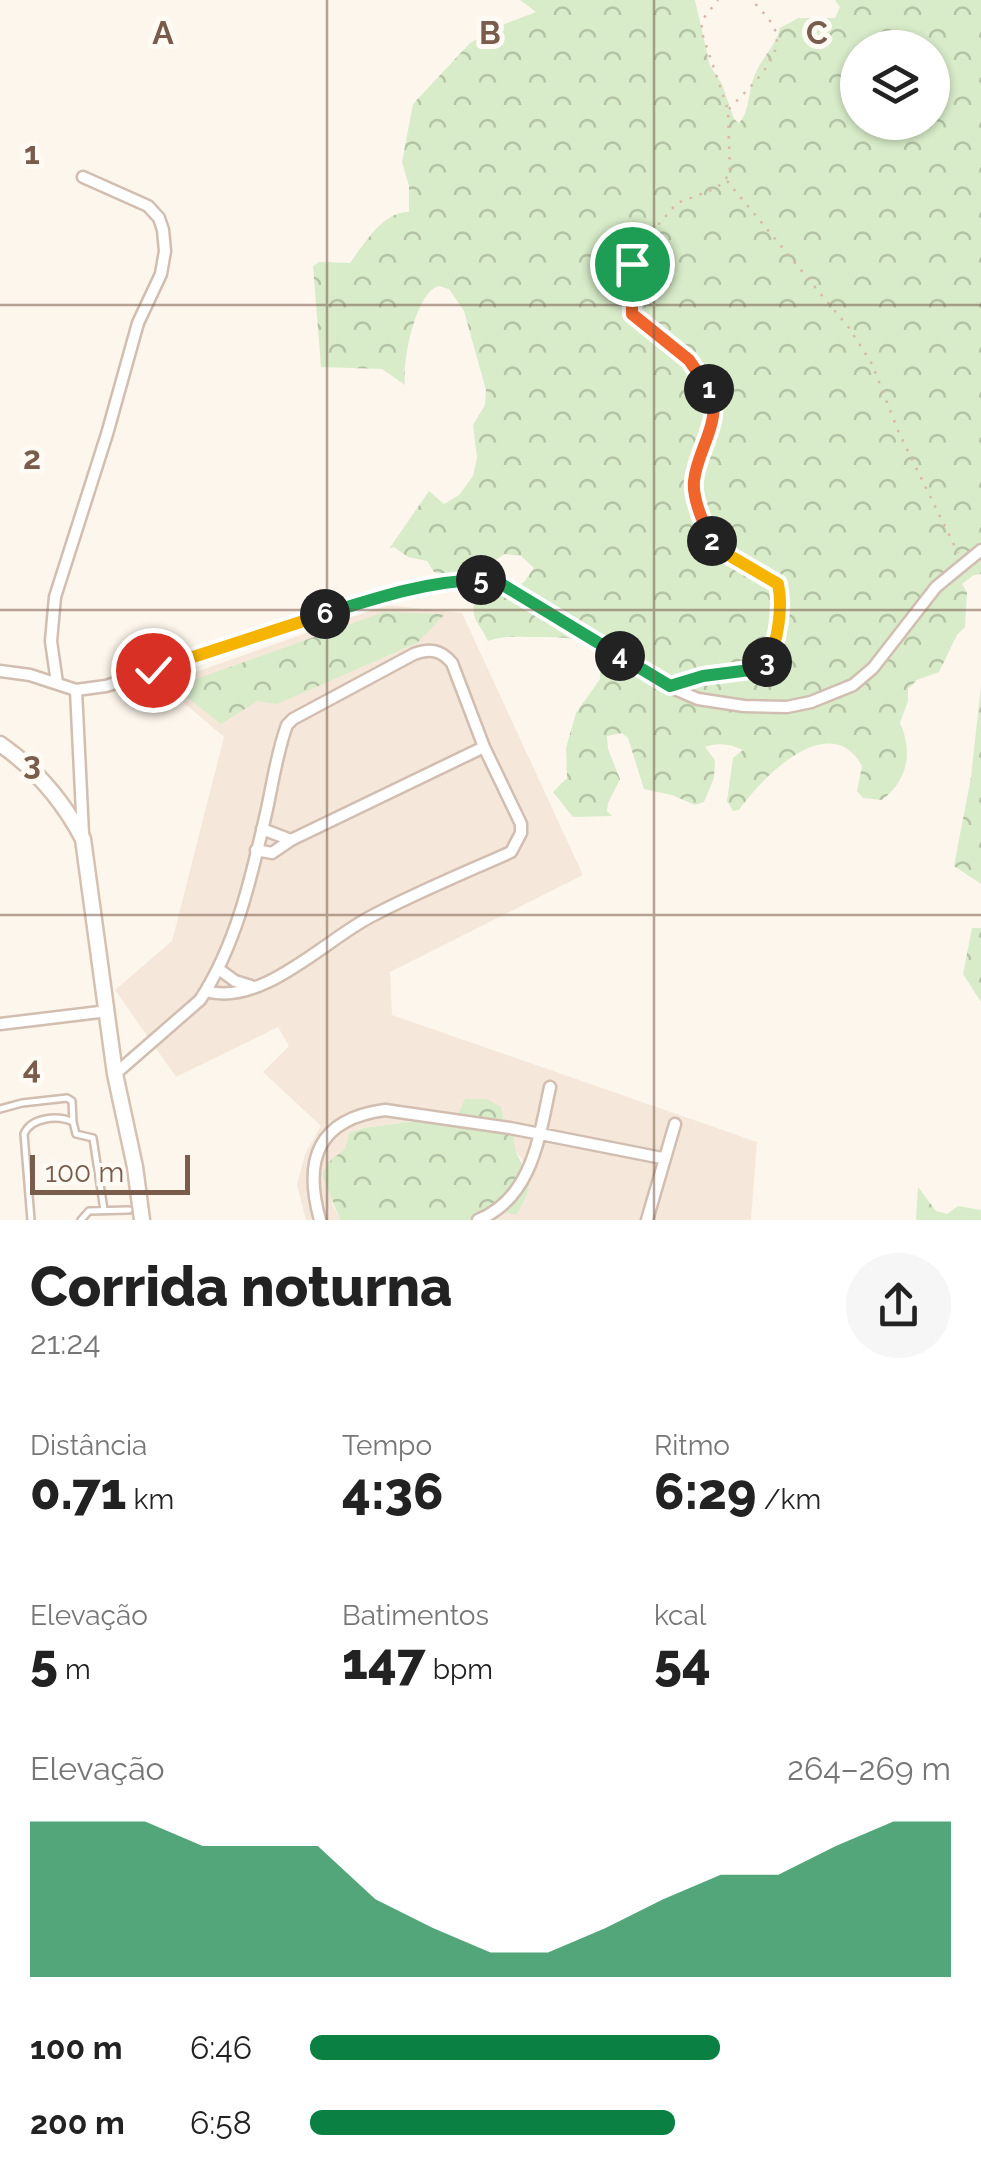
<!DOCTYPE html>
<html lang="pt">
<head>
<meta charset="utf-8">
<style>
	:root { --surface:#fff; --page:#f6f6f6; --text:#222; --muted:#767676; --accent:#0b8043 }
	body { margin:0; font-family:Raleway,sans-serif; background:var(--page); color:var(--text); height:100vh; display:flex; flex-direction:column; font-size:38px; white-space:nowrap }
	* { box-sizing:border-box; margin:0 }
	p { font-size:32px; color:var(--muted) }
	.icon { flex:none; width:55px; height:55px; fill:none; stroke:currentColor; stroke-width:2; stroke-linecap:round; stroke-linejoin:round }
	.map { position:relative; height:1220px; overflow:hidden }
	.side { display:flex; flex-direction:column; background:var(--surface); flex:1 }
	.side>* { flex:none }
	.controls { position:absolute; left:840px; top:30px; display:grid; gap:20px }
	.controls a { display:grid; place-items:center; width:110px; height:110px; border-radius:50%; background:var(--surface); box-shadow:0 2px 8px #0004; font-size:50px }
	.scale { position:absolute; left:30px; bottom:25px; width:160px; box-sizing:border-box; padding-left:10px; border:5px solid #7a5c4d; border-top:0; font-size:28px; line-height:35px; white-space:nowrap; color:#7a5c4d; -webkit-text-stroke:8px #fffaf3; paint-order:stroke }
	.pin { position:absolute; display:grid; place-items:center; width:85px; height:85px; color:#fff; margin:-42px; border:5px solid #fff; border-radius:50%; box-shadow:0 2px 10px #0007 }
	.km { position:absolute; width:50px; height:50px; margin:-25px; border-radius:50%; background:#222; color:#fff; font-size:28px; line-height:50px; text-align:center }
	.round { display:grid; place-items:center; flex:none; width:105px; height:105px; border-radius:52px; background:var(--page) }
	.head { display:flex; align-items:center; justify-content:space-between; height:170px; padding:0 30px }
	h1 { font-size:55px; font-weight:800; line-height:75px }
	.metrics { display:grid; grid-template-columns:repeat(3,1fr); gap:15px; height:170px; padding:10px 30px }
	.metrics div { display:grid; align-content:center }
	.metrics b { font-size:50px; font-weight:800 }
	.metrics small { font-size:28px; font-weight:400 }
	.metrics p { font-size:28px }
	.chart { height:280px; padding:20px 30px }
	.chart p { display:flex; justify-content:space-between }
	.chart svg { width:100%; height:180px; margin-top:10px; fill:var(--accent); opacity:.7 }
	ul { padding:0 30px; list-style:none; font-size:32px }
	li { display:grid; grid-template-columns:160px 120px 1fr; align-items:center; height:75px }
	li i { height:25px; border-radius:12px; background:var(--accent) }
	.map>svg:first-child { display:block }
	.residential { fill:#f5e8da }
	.forest { fill:url(#forest-crowns); fill-rule:evenodd }
	.lines { fill:none; stroke-linecap:round; stroke-linejoin:round }
	.lane-casing { stroke:#d1beb0; stroke-width:10 }
	.street-casing { stroke:#d1beb0; stroke-width:15 }
	.secondary-casing { stroke:#d6c0b0; stroke-width:19 }
	.path { stroke:#d9b8a5; stroke-width:2.5; stroke-dasharray:2.5 8; stroke-linecap:butt }
	.lane { stroke:#fff; stroke-width:5 }
	.street { stroke:#fff; stroke-width:10 }
	.secondary { stroke:#fff; stroke-width:14 }
	.split-1-casing { stroke:#fff; stroke-width:20 }
	.split-2-casing { stroke:#fff; stroke-width:20 }
	.split-3-casing { stroke:#fff; stroke-width:20 }
	.split-4-casing { stroke:#fff; stroke-width:20 }
	.split-5-casing { stroke:#fff; stroke-width:20 }
	.split-6-casing { stroke:#fff; stroke-width:20 }
	.split-7-casing { stroke:#fff; stroke-width:20 }
	.split-1 { stroke:#f0652b; stroke-width:12 }
	.split-2 { stroke:#f0652b; stroke-width:12 }
	.split-3 { stroke:#f5b400; stroke-width:12 }
	.split-4 { stroke:#22a559; stroke-width:12 }
	.split-5 { stroke:#22a559; stroke-width:12 }
	.split-6 { stroke:#22a559; stroke-width:12 }
	.split-7 { stroke:#f5b400; stroke-width:12 }
	.grid { fill:none; stroke:#7a5c4d; stroke-width:2.5; stroke-opacity:0.55 }
	.grid-label { font-size:32px; text-anchor:middle; font-weight:bold; fill:#7a5c4d; stroke:#fffaf3; stroke-width:10; stroke-linejoin:round; paint-order:stroke }
</style>
</head>
<body>
<div class="map">
<svg width="981" height="1220" viewBox="0 0 981 1220">
	<defs>
		<pattern id="forest-crowns" width="20" height="18" patternUnits="userSpaceOnUse" patternTransform="scale(2.5)"><rect width="20" height="18" fill="#d8ecc9"/><path d="M2 6a3 3 0 1 1 6 0M12 15a3 3 0 1 1 6 0" fill="none" stroke="#b4c2a5"/></pattern>
	</defs>
	<rect width="100%" height="100%" fill="#fdf6ec"/>
	<path class="residential" d="M386,605L462,613L583,875L390,972L392,1015L757,1142L751,1220H483L504,1212L514,1213L525,1202L529,1185L525,1164L513,1147L514,1136L487,1099H466L458,1114L446,1122L414,1121L364,1128L349,1133L345,1149L331,1160L332,1204L340,1220H306L297,1185L305,1154L321,1126L263,1072L289,1046L278,1027L176,1077L115,990L172,941L224,737L162,684Z"/>
	<path class="forest" d="M520,0H695L710,66L722,84L734,119L739,123C750,111 748,92 754,77C760,59 775,48 780,28L798,18H835L840,7L835,0H981V574L974,575L962,584L967,592L965,627L957,635L939,672L917,680L908,689V701L900,723C913,752 908,780 882,800L863,798L857,791L862,766C830,708 762,777 739,810L733,811L727,801L733,758L743,750C732,744 717,742 705,747L715,760L714,778L704,802L695,805L672,795L644,789L628,738L622,733L607,736L608,749L620,779L608,803L607,811L612,816L573,817L553,792L567,778L566,748L576,713L600,679V655C581,635 564,638 538,637C519,637 506,635 488,641C478,619 470,623 475,593L491,586L509,590L524,582L534,568L521,556L505,554C471,574 478,585 434,572L427,561L408,557L394,547L389,549L429,491L444,504L459,495L473,476L477,458L473,425L485,405L486,390L464,311L449,289L438,286C415,294 402,362 405,385L382,369L321,367L313,266L319,262L350,263C366,242 382,212 409,212V186L402,162L413,104L470,43L497,27L536,12ZM858,48H932V122H858Z
		M384,612L445,614L417,643L277,704L257,701L221,724L174,687Z
		M981,686V884L954,866L971,777Z
		M972,928H981V1002L963,974Z
		M465,1099H487L501,1107L504,1123L514,1136C512,1168 547,1171 516,1215L504,1212L483,1220H340L322,1174L331,1160L345,1149L349,1133L364,1128L414,1121L446,1122L458,1114Z
		M918,1187L936,1211L947,1214L958,1206L981,1210V1220H916Z"/>
	<g class="lines">
		<g class="lane-casing">
			<path id="lane" d="M0,1109L22,1103L67,1098L72,1101L73,1122
				M31,1220L24,1134C31,1117 58,1115 73,1122L76,1134L93,1138L104,1210
				M81,1220L89,1211L129,1210"/>
		</g>
		<g class="street-casing">
			<path id="street" d="M0,671L30,675L76,690L106,686L385,595L456,580L485,579L525,598L670,687L698,699L744,706L787,707L811,702L853,685L873,668L936,587L981,550
				M57,683L51,641L55,597L107,434L138,323L161,274L165,251L163,230L159,218L148,206L83,177
				M76,690L83,834
				M262,829L291,840
				M256,850L272,853L291,840L484,747
				M220,970L235,981L251,986
				M0,1024L108,1011
				M115,1074L200,1000C237,944 252,874 267,809C273,781 277,752 287,725L293,719L414,654C430,648 441,650 452,663L484,747L521,824V833L511,852C464,873 415,893 370,917C324,941 261,1007 206,991
				M320,1220C303,1159 318,1119 385,1110L510,1128L662,1158
				M478,1220C532,1198 539,1138 550,1087
				M647,1220L675,1124"/>
		</g>
		<g class="secondary-casing">
			<path id="secondary" d="M0,744C36,769 63,801 83,839L115,1074L135,1167L142,1220"/>
		</g>
		<path class="path" d="M729,109C745,91 783,60 776,33C773,21 760,10 752,0
			M727,181L849,328L872,364L899,433L958,553
			M686,681L764,665L772,654L779,616L778,585L721,550L711,540L694,490L700,453L713,422L714,399L689,360L635,319L629,306L632,264L642,244L677,203L717,188L730,174L728,110L701,30L703,19L718,0"/>
		<use href="#lane" class="lane"/>
		<use href="#street" class="street"/>
		<use href="#secondary" class="secondary"/>
	</g>
	<g class="lines">
		<g class="split-1-casing">
			<path id="split-1" d="M632,264V314L689,360L709,389"/>
		</g>
		<g class="split-2-casing">
			<path id="split-2" d="M709,389C724,420 697,449 694,481C692,499 704,525 712,541"/>
		</g>
		<g class="split-3-casing">
			<path id="split-3" d="M712,541L720,550L778,584C783,606 778,643 767,662"/>
		</g>
		<g class="split-4-casing">
			<path id="split-4" d="M620,656L670,686L703,676L758,669L767,662"/>
		</g>
		<g class="split-5-casing">
			<path id="split-5" d="M481,580L503,585L620,656"/>
		</g>
		<g class="split-6-casing">
			<path id="split-6" d="M325,614C376,598 427,581 481,580"/>
		</g>
		<g class="split-7-casing">
			<path id="split-7" d="M153,670L325,614"/>
		</g>
		<use href="#split-1" class="split-1"/>
		<use href="#split-2" class="split-2"/>
		<use href="#split-3" class="split-3"/>
		<use href="#split-4" class="split-4"/>
		<use href="#split-5" class="split-5"/>
		<use href="#split-6" class="split-6"/>
		<use href="#split-7" class="split-7"/>
	</g>
	<path class="grid" d="M327,0V1220M654,0V1220M0,305H981M0,610H981M0,915H981"/>
	<g class="grid-label">
		<text x="163" y="44">A</text>
		<text x="490" y="44">B</text>
		<text x="817" y="44">C</text>
		<text x="32" y="164">1</text>
		<text x="32" y="469">2</text>
		<text x="32" y="774">3</text>
		<text x="32" y="1079">4</text>
	</g>
</svg>
<div class="controls">
<a><svg class="icon" aria-label="layers" viewBox="0 0 24 24"><path d="M12 4l9 5-9 5-9-5zM3 14l9 5 9-5"/></svg></a>
</div>
<div class="scale">100 m</div>
<div class="pin" style="left:632px;top:264px;background:#1e9e55"><svg class="icon" aria-label="arrive" viewBox="0 0 24 24"><path d="M6 21V4h12l-3 4 3 4H6"/></svg></div>
<div class="pin" style="left:153px;top:670px;background:#d93025"><svg class="icon" aria-label="check" viewBox="0 0 24 24"><path d="M5 12l5 5 9-10"/></svg></div>
<b class="km" style="left:709px;top:389px">1</b>
<b class="km" style="left:712px;top:541px">2</b>
<b class="km" style="left:767px;top:662px">3</b>
<b class="km" style="left:620px;top:656px">4</b>
<b class="km" style="left:481px;top:580px">5</b>
<b class="km" style="left:325px;top:614px">6</b>
</div>
<section class="side">
<div class="head"><div><h1>Corrida noturna</h1><p>21:24</p></div><a class="round"><svg class="icon" aria-label="share" viewBox="0 0 24 24"><path d="M12 15V3M7 8l5-5 5 5M5 13v7h14v-7"/></svg></a></div>
<div class="metrics">
<div><p>Distância</p><b>0.71<small> km</small></b></div>
<div><p>Tempo</p><b>4:36</b></div>
<div><p>Ritmo</p><b>6:29<small> /km</small></b></div>
</div>
<div class="metrics">
<div><p>Elevação</p><b>5<small> m</small></b></div>
<div><p>Batimentos</p><b>147<small> bpm</small></b></div>
<div><p>kcal</p><b>54</b></div>
</div>
<div class="chart"><p><span>Elevação</span>264–269 m</p>
<svg viewBox="0 0 160 44" preserveAspectRatio="none"><path d="M0 44V6L10 6L20 6L30 12L40 12L50 12L60 25L70 32L80 38L90 38L100 32L110 25L120 19L130 19L140 12L150 6L160 6V44z"/></svg>
</div>
<ul>
<li><b>100 m</b>6:46<i style="width:64%"></i></li>
<li><b>200 m</b>6:58<i style="width:57%"></i></li>
</ul>
</section>
</body>
</html>
